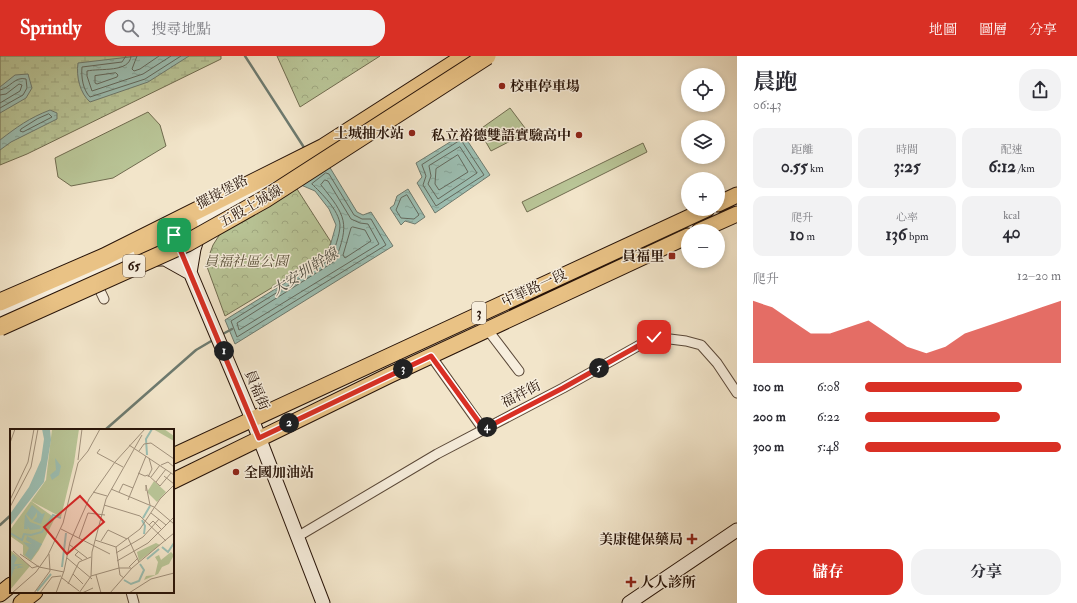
<!DOCTYPE html>
<html lang="zh-TW">
<head>
<meta charset="utf-8">
<style>
	:root { --surface:#fff; --page:#f2f2f3; --text:#2b2b33; --muted:#7c7c81; --accent:#d93025 }
	body { margin:0; font-family:"IM FELL Double Pica","Noto Serif TC",serif; background:var(--page); color:var(--text); height:100vh; display:flex; flex-direction:column; font-size:15px; white-space:nowrap }
	* { box-sizing:border-box; margin:0 }
	p { font-size:13px; color:var(--muted) }
	.icon { flex:none; width:22px; height:22px; fill:none; stroke:currentColor; stroke-width:2; stroke-linecap:round; stroke-linejoin:round }
	.map { position:relative; flex:1; overflow:hidden }
	.sheet { display:flex; flex-direction:column; background:var(--surface); width:340px }
	.sheet>* { flex:none }
	.tools { position:absolute; left:681px; top:12px; display:grid; gap:8px }
	.tools a { display:grid; place-items:center; width:44px; height:44px; border-radius:50%; background:var(--surface); box-shadow:0 2px 6px #0003; font-size:20px }
	.pin { position:absolute; display:grid; place-items:center; width:34px; height:34px; color:#fff; margin:-17px; border-radius:8px; box-shadow:0 2px 6px #0006 }
	.km { position:absolute; width:20px; height:20px; margin:-10px; border-radius:50%; background:#222; color:#fff; font-size:11px; line-height:20px; text-align:center }
	.round { display:grid; place-items:center; flex:none; width:42px; height:42px; border-radius:16px; background:var(--page) }
	.overview { display:flex; align-items:center; justify-content:space-between; height:68px; padding:0 16px }
	h1 { font-size:22px; font-weight:700; line-height:30px }
	.metrics { display:grid; grid-template-columns:repeat(3,1fr); gap:6px; height:68px; padding:4px 16px }
	.metrics div { display:grid; align-content:center; border-radius:10px; background:var(--page); text-align:center }
	.metrics b { font-size:17px; font-weight:700 }
	.metrics small { font-size:11px; font-weight:400 }
	.metrics p { font-size:11px }
	.chart { height:112px; padding:8px 16px }
	.chart p { display:flex; justify-content:space-between }
	.chart svg { width:100%; height:72px; margin-top:4px; fill:var(--accent); opacity:.7 }
	.button { display:flex; gap:8px; margin-top:auto; padding:8px 16px }
	.button a { flex:1; height:46px; border-radius:16px; background:var(--accent); color:#fff; font-size:16px; font-weight:700; line-height:46px; text-align:center }
	.button a+a { background:var(--page); color:var(--text) }
	ul { padding:0 16px; list-style:none; font-size:13px }
	li { display:grid; grid-template-columns:64px 48px 1fr; align-items:center; height:30px }
	li i { height:10px; border-radius:5px; background:var(--accent) }
	header { display:flex; align-items:center; gap:24px; box-sizing:border-box; height:56px; padding:0 20px; background:var(--accent); color:#fff }
	header strong { font-size:19px }
	nav { display:flex; gap:22px; margin-inline-start:auto; font-size:14px }
	.search { width:280px; height:36px; background:var(--page); display:flex; align-items:center; gap:10px; box-sizing:border-box; padding:0 14px; border-radius:16px; color:var(--muted); font-size:15px }
	main { display:flex; flex:1; min-height:0 }
	.map>svg:first-child { display:block }
	.wetland { fill:url(#wetland-marsh); stroke:#706c50 }
	.park { fill:url(#park-crowns); stroke:#706c50 }
	.pitch { fill:#b9c597; stroke:#706c50 }
	.water { fill:url(#water-ripples); stroke:#6d7a6f }
	.lines { fill:none; stroke-linecap:round; stroke-linejoin:round }
	.shore { stroke:#62695e; stroke-width:1 }
	.stream { stroke:#6d7a6f; stroke-width:2.5 }
	.street-casing { stroke:#5a4838; stroke-width:11 }
	.secondary-casing { stroke:#271308; stroke-width:15 }
	.primary-casing { stroke:#271308; stroke-width:17 }
	.highway-casing { stroke:#271308; stroke-width:19 }
	.street { stroke:#f7eedd; stroke-width:9 }
	.secondary { stroke:#f7eedd; stroke-width:13 }
	.primary { stroke:#e9c285; stroke-width:15 }
	.highway { stroke:#e9c285; stroke-width:17 }
	.highway-bridge-casing { stroke:#271308; stroke-width:19; stroke-linecap:butt }
	.highway-bridge { stroke:#e9c285; stroke-width:17 }
	.route-casing { stroke:#fff; stroke-width:8 }
	.route { stroke:#d93025; stroke-width:5 }
	.poi-dot { fill:#8f2418; stroke:#f7eedd; stroke-width:1.5 }
	.labels { text-anchor:middle; dominant-baseline:central; stroke-width:3; stroke-linejoin:round; paint-order:stroke }
	.shield { fill:#f7eedd; stroke:#655548; stroke-width:1 }
	.shield-label { font-size:13px; font-weight:bold; fill:#271308 }
	.poi-label { font-size:14px; font-weight:bold; fill:#271308; stroke:#f7eedd; text-anchor:end }
	.street-label { font-size:14px; fill:#271308; stroke:#f7eedd }
	.park-label { font-size:14px; font-style:italic; fill:#5a513a; stroke:#f7eedd }
	.water-label { font-size:15px; font-style:italic; fill:#504f44; stroke:#f7eedd }
	.inset-river { fill:none; stroke:#9cbfb3; stroke-width:2 }
	.inset-road { fill:none; stroke:#a1917c; stroke-width:1 }
	.view { fill:#d62828; fill-opacity:0.15; stroke:#d62828; stroke-width:2 }
	.inset-edge { fill:none; stroke:#271308; stroke-width:2 }
</style>
</head>
<body>
<header>
<strong>Sprintly</strong>
<div class="search"><svg class="icon" aria-label="search" viewBox="0 0 24 24"><circle cx="10" cy="10" r="6"/><path d="M15 15l6 6"/></svg>搜尋地點</div>
<nav><a>地圖</a><a>圖層</a><a>分享</a></nav>
</header>
<main>
<div class="map">
<svg width="737" height="547" viewBox="0 0 737 547">
	<defs>
		<pattern id="wetland-marsh" width="20" height="14" patternUnits="userSpaceOnUse"><rect width="20" height="14" fill="#b9c597"/><path d="M1 5h8M5 5V1M11 12h8M15 12V8" fill="none" stroke="#9fa881"/></pattern>
		<pattern id="park-crowns" width="20" height="18" patternUnits="userSpaceOnUse"><rect width="20" height="18" fill="#b9c597"/><path d="M2 6a3 3 0 1 1 6 0M12 15a3 3 0 1 1 6 0" fill="none" stroke="#9fa881"/></pattern>
		<pattern id="water-ripples" width="26" height="14" patternUnits="userSpaceOnUse"><rect width="26" height="14" fill="#9cbfb3"/><path d="M2 4q2-2 4 0t4 0M15 11q2-2 4 0t4 0" fill="none" stroke="#86a398"/></pattern>
	</defs>
	<rect width="100%" height="100%" fill="#f2e5ca"/>
	<filter id="stains"><feTurbulence type="fractalNoise" baseFrequency=".005" numOctaves="4"/><feColorMatrix values="0 0 0 0 .2 0 0 0 0 .09 0 0 0 0 .02 0 0 0 .5 -.17"/></filter>
	<radialGradient id="worn" r=".72"><stop offset=".6" stop-color="#630" stop-opacity="0"/><stop offset="1" stop-color="#630" stop-opacity=".3"/></radialGradient>
	<path class="wetland" d="M0,0H221V3L27,98L0,109Z"/>
	<path class="park" d="M277,0H380L300,51Z
		M297,133L331,186L326,199L225,260L206,208L213,189L220,178Z"/>
	<path class="pitch" d="M510,52L528,76L491,95L479,74Z
		M148,56L160,69L166,90L113,122L71,130L58,121L55,102Z
		M643,87L647,96L527,156L522,146Z"/>
	<path class="water" d="M138,0H189L148,26L90,46C80,37 76,21 78,7Z
		M28,18L32,32L26,42L0,57V31L15,19Z
		M50,54L57,57V63L11,86L0,94V84C17,71 29,62 50,54Z
		M463,78L490,119L435,157L417,127L422,121L416,107Z
		M329,110L357,156L363,159L371,156L393,190L235,288L225,264L327,201L336,169L329,153L315,135L301,129Z
		M408,133L425,161L415,168L405,165L401,169L390,152L394,149L397,140Z"/>
	<g class="lines">
		<path class="shore" d="M126,0L122,6L82,11C81,21 83,34 90,41L145,23L181,0
			M131,0C130,17 100,12 87,15V20L92,35L143,18L171,0
			M137,0L132,13L134,15L140,13L159,0
			M116,17L118,19L117,21L97,28L95,27V20Z
			M0,34C10,32 15,20 26,23L27,32L23,39L0,52
			M0,39L6,38L19,28L22,29L20,35L0,47
			M49,58L52,61L23,76L20,75L21,73L37,63Z
			M461,84L484,119L436,150L423,129L426,120L422,109Z
			M460,91L477,117L438,143L428,128L431,120L429,110Z
			M458,99L468,116L439,134L435,128L436,113Z
			M326,117L329,118L354,159L362,163H371L386,189L237,281L231,265L331,203C334,194 340,179 340,169C339,154 321,137 312,128Z
			M325,124L328,125L351,163L360,167L368,168L379,188L239,274L237,267L335,205C350,167 346,160 321,129Z
			M407,139L419,159L414,163L401,162L396,154L401,142Z
			M353,171L365,174L371,185L345,202L343,199L351,172Z"/>
		<path class="stream" d="M245,0L305,93
			M221,279L232,273
			M105,374L196,294L213,284
			M0,469L11,459"/>
		<g class="street-casing">
			<path id="street" d="M95,224L104,243
				M487,273L519,315
				M431,300L483,373
				M297,481L437,398L563,332L654,281L686,285L701,289L717,307L737,337
				M131,536L134,547"/>
		</g>
		<g class="secondary-casing">
			<path id="secondary" d="M182,175L299,113
				M176,183L252,363L323,547
				M151,203H165L190,217L194,193L199,177
				M0,260L131,202L151,192
				M629,547L737,474"/>
		</g>
		<g class="primary-casing">
			<path id="primary" d="M718,148L737,139
				M699,175L737,158
				M173,400L707,153
				M173,425L390,319L688,180
				M0,538L11,529
				M21,547L35,536"/>
		</g>
		<g class="highway-casing">
			<path id="highway" d="M142,194L167,183L189,169
				M0,246L104,201L324,91L466,0"/>
		</g>
		<use href="#street" class="street"/>
		<use href="#secondary" class="secondary"/>
		<use href="#primary" class="primary"/>
		<use href="#highway" class="highway"/>
		<g class="highway-bridge-casing">
			<path id="highway-bridge" d="M0,271L187,187L265,143L487,0"/>
		</g>
		<use href="#highway-bridge" class="highway-bridge"/>
	</g>
	<g class="lines">
		<g class="route-casing">
			<path id="route" d="M174,179L259,382L431,300L484,373L563,332L654,281"/>
		</g>
		<use href="#route" class="route"/>
	</g>
	<g class="poi-dot">
		<circle cx="502" cy="30" r="4"/>
		<circle cx="412" cy="77" r="4"/>
		<circle cx="579" cy="79" r="4"/>
		<rect x="668" y="196" width="8" height="8" rx="2"/>
		<circle cx="236" cy="416" r="4"/>
		<path d="M690 477h4v4h4v4h-4v4h-4v-4h-4v-4h4z"/>
		<path d="M629 520h4v4h4v4h-4v4h-4v-4h-4v-4h4z"/>
	</g>
	<g class="labels">
		<g class="shield">
			<rect x="123" y="199" width="22" height="22" rx="3"/>
			<rect x="472" y="246" width="14" height="22" rx="3"/>
		</g>
		<g class="shield-label">
			<text x="134" y="210">65</text>
			<text x="479" y="257">3</text>
		</g>
		<g class="poi-label">
			<text x="510" y="30" text-anchor="start">校車停車場</text>
			<text x="404" y="77">土城抽水站</text>
			<text x="571" y="79">私立裕德雙語實驗高中</text>
			<text x="664" y="200">員福里</text>
			<text x="244" y="416" text-anchor="start">全國加油站</text>
			<text x="683" y="483">美康健保藥局</text>
			<text x="640" y="526" text-anchor="start">人人診所</text>
		</g>
		<g class="street-label">
			<text transform="translate(222 136) rotate(-28)">擺接堡路</text>
			<text transform="translate(251 150) rotate(-30)">五股土城線</text>
			<text transform="translate(534 232) rotate(-25)">中華路一段</text>
			<text transform="translate(257 334) rotate(67)">員福街</text>
			<text transform="translate(521 338) rotate(-27)">福祥街</text>
		</g>
		<g class="park-label">
			<text x="246" y="205">員福社區公園</text>
		</g>
		<g class="water-label">
			<text transform="translate(305 216) rotate(-32)">大安圳幹線</text>
		</g>
	</g>
	<g transform="translate(10 373)">
		<rect width="164" height="164" fill="#f2e5ca"/>
		<path d="M143,0H154L164,7V12Z" fill="#b9c597"/>
		<path d="M161,123L164,126L159,135L152,138L148,145L134,151L136,147L145,146L148,133L145,128L149,126L151,131Z" fill="#b9c597"/>
		<path d="M21,72L45,89L29,121L21,132L13,126V116L0,107V101ZM0,121L20,137L0,161Z" fill="#b9c597"/>
		<path d="M42,0H69L64,34L51,88L21,72L36,51ZM146,114L150,116L129,132L127,123Z" fill="#b9c597"/>
		<path d="M144,52L156,63L147,73L137,63Z" fill="#b9c597"/>
		<path d="M32,0H40L41,11L34,53L0,97V85L19,58L31,31L34,10ZM45,29L51,37L49,46L42,51L40,46L46,41ZM22,76L32,85L35,84L31,95L23,92L27,88V83L22,91L16,85ZM15,85L20,93L31,97L30,100L20,101L17,97L18,100H14ZM17,107L32,115L21,131L15,126L19,119L13,113L22,115L16,111ZM3,125L7,129L4,135H13L4,138L6,140L8,137L14,138L4,140L0,152V129Z" fill="#9cbfb3"/>
		<path class="inset-river" d="M137,26L136,10L142,0M133,89L140,77M132,91L135,97L134,105M0,104L12,111L14,105L21,106L32,103L43,86L51,89M152,118L158,123L164,114M137,130L149,120M52,138L56,104M114,151L121,155L129,152L134,141L130,135M27,162L41,145"/>
		<path class="inset-road" d="M0,14L5,0M119,16L164,46M90,20L87,24L113,38M129,22L134,15L141,14L164,30M68,31L72,0M151,36L158,33L164,38M128,44L135,47L138,46L150,57L161,44M154,47L164,55M138,48L142,40L139,29M141,48L150,36M146,53L156,40M101,60L144,78L164,95M136,62V56L140,76M83,63L97,67M109,63L113,55L123,59M0,71L18,33L24,0M118,71L136,27M94,76L130,87L156,112M0,78L21,38L28,0M141,84L156,96M139,96L143,92L152,101M51,100L100,125M69,109L78,84L95,86M118,109L129,133M85,111L106,118M91,112L98,101L117,110M60,116L77,129M3,122L22,139L29,137M69,122L65,126L72,131M106,124L133,108L149,90M10,125L29,138L54,143M39,125L40,142M57,129L82,150M107,132L138,114L164,88M119,138L128,129M63,145L73,155M86,146L91,164M81,147L109,139H121M52,149L69,162M114,149L110,146L106,118L130,100L150,70L164,56M58,155L69,133L81,128M2,164L26,143L38,126L53,94L68,34L78,22L90,0M24,164L40,142M30,164L42,148L51,147M46,164L54,142L60,113L79,70L105,33L135,0M69,164L81,147L82,123L96,70L132,6M72,164L83,159M100,164L122,139L164,104M119,164L141,150L164,144"/>
		<path class="view" d="M70,67L94,93L57,125L34,98Z"/>
		<rect width="164" height="164" class="inset-edge"/>
	</g>
	<rect width="100%" height="100%" filter="url(#stains)"/>
	<rect width="100%" height="100%" fill="url(#worn)"/>
</svg>
<div class="tools">
<a><svg class="icon" aria-label="locate" viewBox="0 0 24 24"><circle cx="12" cy="12" r="6"/><path d="M12 2v4M12 18v4M2 12h4M18 12h4"/></svg></a>
<a><svg class="icon" aria-label="layers" viewBox="0 0 24 24"><path d="M12 4l9 5-9 5-9-5zM3 14l9 5 9-5"/></svg></a>
<a>+</a>
<a>−</a>
</div>
<div class="pin" style="left:174px;top:179px;background:#1e9e55"><svg class="icon" aria-label="arrive" viewBox="0 0 24 24"><path d="M6 21V4h12l-3 4 3 4H6"/></svg></div>
<div class="pin" style="left:654px;top:281px;background:#d93025"><svg class="icon" aria-label="check" viewBox="0 0 24 24"><path d="M5 12l5 5 9-10"/></svg></div>
<b class="km" style="left:224px;top:295px">1</b>
<b class="km" style="left:289px;top:367px">2</b>
<b class="km" style="left:403px;top:313px">3</b>
<b class="km" style="left:487px;top:371px">4</b>
<b class="km" style="left:599px;top:312px">5</b>
</div>
<section class="sheet">
<div class="overview"><div><h1>晨跑</h1><p>06:43</p></div><a class="round"><svg class="icon" aria-label="share" viewBox="0 0 24 24"><path d="M12 15V3M7 8l5-5 5 5M5 13v7h14v-7"/></svg></a></div>
<div class="metrics">
<div><p>距離</p><b>0.55<small> km</small></b></div>
<div><p>時間</p><b>3:25</b></div>
<div><p>配速</p><b>6:12<small> /km</small></b></div>
</div>
<div class="metrics">
<div><p>爬升</p><b>10<small> m</small></b></div>
<div><p>心率</p><b>136<small> bpm</small></b></div>
<div><p>kcal</p><b>40</b></div>
</div>
<div class="chart"><p><span>爬升</span>12–20 m</p>
<svg viewBox="0 0 160 44" preserveAspectRatio="none"><path d="M0 44V6L10 10L20 18L30 26L40 26L50 22L60 18L70 26L80 34L90 38L100 34L110 26L120 22L130 18L140 14L150 10L160 6V44z"/></svg>
</div>
<ul>
<li><b>100 m</b>6:08<i style="width:80%"></i></li>
<li><b>200 m</b>6:22<i style="width:69%"></i></li>
<li><b>300 m</b>5:48<i style="width:100%"></i></li>
</ul>
<div class="button"><a>儲存</a><a>分享</a></div>
</section>
</main>
</body>
</html>
